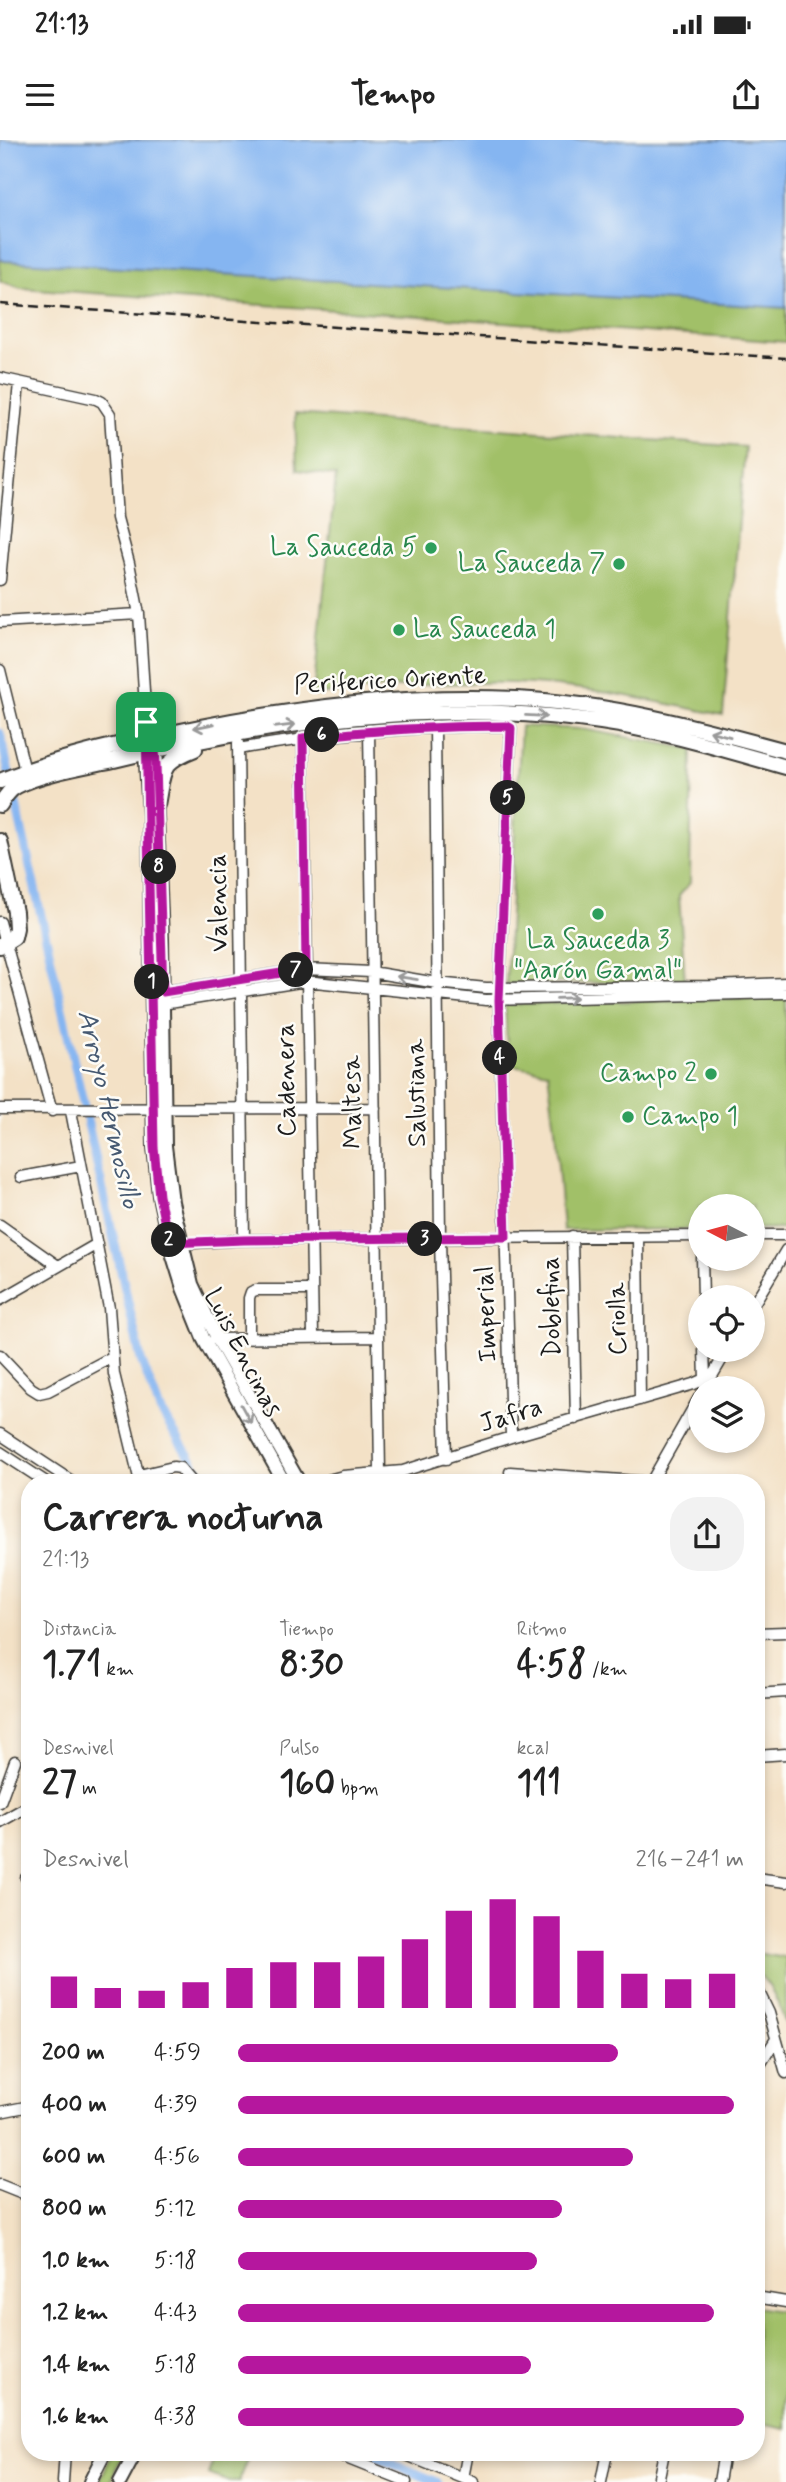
<!DOCTYPE html>
<html lang="es">
<head>
<meta charset="utf-8">
<style>
	:root { --surface:#fff; --page:#f2f2f2; --text:#222; --muted:#767676; --accent:#b5179e }
	body { margin:0; font-family:Mynerve,sans-serif; background:var(--page); color:var(--text); height:100vh; display:flex; flex-direction:column; font-size:26px; white-space:nowrap }
	* { box-sizing:border-box; margin:0 }
	p { font-size:23px; color:var(--muted) }
	.icon { flex:none; width:38px; height:38px; fill:none; stroke:currentColor; stroke-width:2; stroke-linecap:round; stroke-linejoin:round }
	.map { position:relative; flex:1; overflow:hidden }
	.panel { position:absolute; left:21px; top:1334px; width:744px; height:987px; display:flex; flex-direction:column; background:var(--surface); border-radius:28px; box-shadow:0 4px 10px #0003 }
	.panel>* { flex:none }
	.needle { width:46px; rotate:276deg }
	.controls { position:absolute; left:688px; top:1054px; display:grid; gap:14px }
	.controls a { display:grid; place-items:center; width:77px; height:77px; border-radius:50%; background:var(--surface); box-shadow:0 4px 10px #0003; font-size:35px }
	.pin { position:absolute; display:grid; place-items:center; width:60px; height:60px; color:#fff; margin:-30px; border-radius:14px; box-shadow:0 4px 10px #0006 }
	.km { position:absolute; width:35px; height:35px; margin:-18px; border-radius:50%; background:#222; color:#fff; font-size:19px; line-height:35px; text-align:center }
	.round { display:grid; place-items:center; flex:none; width:74px; height:74px; border-radius:28px; background:var(--page) }
	.head { display:flex; align-items:center; justify-content:space-between; height:119px; padding:0 21px }
	h1 { font-size:38px; font-weight:700; line-height:52px }
	.metrics { display:grid; grid-template-columns:repeat(3,1fr); gap:10px; height:119px; padding:7px 21px }
	.metrics div { display:grid; align-content:center }
	.metrics b { font-size:35px; font-weight:700 }
	.metrics small { font-size:19px; font-weight:400 }
	.metrics p { font-size:19px }
	.chart { height:196px; padding:14px 21px }
	.chart p { display:flex; justify-content:space-between }
	.chart svg { width:100%; height:126px; margin-top:7px; stroke:var(--accent); stroke-width:6 }
	ul { padding:0 21px; list-style:none; font-size:23px }
	li { display:grid; grid-template-columns:112px 84px 1fr; align-items:center; height:52px }
	li i { height:18px; border-radius:9px; background:var(--accent) }
	.status { display:flex; justify-content:space-between; align-items:center; height:49px; padding:0 35px; background:var(--surface); direction:ltr }
	.status svg { height:19px; fill:currentColor }
	header { display:flex; justify-content:space-between; align-items:center; height:91px; padding:0 21px; background:var(--surface); font-size:32px; font-weight:700 }
	.map>svg:first-child { display:block }
	.green { fill:#a1c068; stroke:#5e6e42; stroke-width:2 }
	.water { fill:#85b5f1; stroke:#506886; stroke-width:2 }
	.lines { fill:none; stroke-linecap:round; stroke-linejoin:round }
	.canal { stroke:#85b5f1; stroke-width:9 }
	.minor-casing { stroke:#3c3a36; stroke-width:13 }
	.major-casing { stroke:#3c3a36; stroke-width:16 }
	.highway-casing { stroke:#3c3a36; stroke-width:18 }
	.minor { stroke:#fff; stroke-width:10 }
	.major { stroke:#fff; stroke-width:12 }
	.highway { stroke:#fff; stroke-width:14 }
	.rail { stroke:#1c1c1c; stroke-width:2.5; stroke-dasharray:10 5; stroke-linecap:butt }
	.oneway { stroke:#999 }
	.route-casing { stroke:#fff; stroke-width:14 }
	.route { stroke:#b5179e; stroke-width:9 }
	.leisure-dot { fill:#2e9e5b; stroke:#fdfcf7; stroke-width:2.5 }
	.labels { text-anchor:middle; dominant-baseline:central; stroke-width:5; stroke-linejoin:round; paint-order:stroke }
	.leisure-label { font-size:26px; fill:#27864d; stroke:#fdfcf7; text-anchor:end }
	.street-label { font-size:26px; fill:#1c1c1c; stroke:#fdfcf7 }
	.water-label { font-size:28px; font-style:italic; fill:#465971; stroke:#fdfcf7 }
</style>
</head>
<body>
<div class="status"><b>21:13</b><svg viewBox="0 0 49 12"><path d="M0 12V9h3v3zM5 12V6h3v6zM10 12V3h3v9zM15 12V0h3v12zM26 1h20v11H26zM47 4h2v5h-2z"/></svg></div>
<header><svg class="icon" aria-label="menu" viewBox="0 0 24 24"><path d="M4 6h16M4 12h16M4 18h16"/></svg>Tempo<svg class="icon" aria-label="share" viewBox="0 0 24 24"><path d="M12 15V3M7 8l5-5 5 5M5 13v7h14v-7"/></svg></header>
<div class="map">
<svg width="786" height="2342" viewBox="0 0 786 2342">
	<rect width="100%" height="100%" fill="#fdfcf7"/>
	<filter id="ink" filterUnits="userSpaceOnUse"><feTurbulence type="fractalNoise" baseFrequency=".0143" numOctaves="2"/><feDisplacementMap in="SourceGraphic" scale="14" xChannelSelector="R" yChannelSelector="G"/><feConvolveMatrix kernelMatrix="1 2 1 2 8 2 1 2 1" color-interpolation-filters="sRGB"/></filter>
	<filter id="wash" filterUnits="userSpaceOnUse"><feTurbulence type="fractalNoise" baseFrequency=".00686" numOctaves="4" result="noise"/><feDisplacementMap in="SourceGraphic" scale="28" xChannelSelector="R" yChannelSelector="G"/><feGaussianBlur stdDeviation="1.57" result="paint"/><feColorMatrix in="noise" values="0 0 0 0 0 0 0 0 0 0 0 0 0 0 0 0 0 1.4 0 .05"/><feComposite in="paint" operator="in"/></filter>
	<g filter="url(#wash)">
		<rect width="100%" height="100%" fill="#f3e1c6"/>
		<path class="green" d="M0,0H786V202L21,148L0,141Z
			M295,274L745,307L723,575C652,561 583,545 511,543C445,541 379,549 313,555L336,336L297,330Z
			M521,586L582,589L692,609L690,743L679,756L685,841L506,844Z
			M786,857V1088L753,1089L752,1066H700V1089L563,1090L555,989L548,932L508,924L505,865Z
			M756,1813L786,1818V1885C779,1866 773,1845 756,1832Z
			M756,2167L786,2172V2289L756,2283Z
			M113,2312H124L111,2342H99Z
			M217,2312H251L239,2342H229L208,2334Z"/>
		<path class="water" d="M0,0H786V168L4,121L0,119Z"/>
		<g class="lines">
			<path class="canal" d="M0,593L141,1220L160,1270L205,1342
				M365,2312L437,2342"/>
		</g>
	</g>
	<g filter="url(#ink)">
		<g class="lines">
			<g class="minor-casing">
				<path id="minor" d="M0,238L96,259L102,262L110,274L117,378L129,423L139,474L146,582L144,599
					M0,440L19,243
					M0,482L139,474
					M0,530L25,631
					M435,586L440,1099L446,1319
					M369,590L380,1333
					M303,598L313,1197
					M238,603L244,1100
					M238,609C331,593 413,586 507,586L511,588L499,860L511,1297
					M0,782L52,971
					M156,853L306,829L371,832L437,843L486,848L716,846L786,843
					M156,865L306,841L486,860L786,853
					M0,969L375,968
					M71,971L109,1168L114,1234L140,1342
					M21,1037L81,1026
					M0,1085L58,1126
					M752,1095H786
					M572,1096L576,1279
					M638,1097L640,1260
					M176,1104L244,1100L700,1096
					M702,1118L703,1157
					M0,1160L97,1104
					M752,1167L786,1110
					M249,1198V1158L251,1152L256,1150H312
					M214,1199L378,1197
					M704,1209L705,1239
					M0,1215L31,1248L39,1253L48,1251L112,1217
					M705,1248L728,1209
					M0,1294L73,1342
					M0,1312L46,1342
					M510,1332L650,1342
					M139,1335L173,1327L180,1328L192,1342
					M321,1342L343,1336L403,1331L511,1297L694,1244L705,1239H710
					M651,1342L700,1256
					M756,1493L786,1492
					M756,1554L786,1552
					M756,1616L786,1614
					M0,1662L15,1621
					M0,1682L30,1665
					M26,1738L30,1740
					M756,1738L786,1742
					M756,1846L769,1873L786,1933
					M756,1931L776,1899
					M0,1972L30,1966
					M0,2045L30,2057
					M756,2157L786,2162
					M331,2312L406,2342
					M399,2312L473,2342
					M463,2338L468,2312
					M63,2342L65,2312
					M601,2342L607,2312
					M658,2342L664,2312
					M719,2342L724,2312"/>
			</g>
			<g class="major-casing">
				<path id="major" d="M154,603L162,799L165,1006L172,1062L192,1144L217,1198L299,1342
					M145,606L149,675L154,1007L159,1056L169,1103L183,1148L204,1200L284,1342
					M90,2342L105,2312
					M120,2342L136,2312"/>
			</g>
			<g class="highway-casing">
				<path id="highway" d="M0,641C60,616 136,600 200,587C304,567 409,554 516,559C608,563 698,587 786,611
					M0,665C4,658 9,650 17,646C42,633 86,626 114,620C272,581 439,558 601,582C664,591 725,610 786,627
					M157,665C164,630 159,623 195,609
					M0,701L15,772L16,788L14,797L0,806"/>
			</g>
			<use href="#minor" class="minor"/>
			<use href="#major" class="major"/>
			<use href="#highway" class="highway"/>
			<path class="rail" d="M0,164L786,218"/>
		</g>
		<defs><path id="oneway-shaft" d="M-6 0H5M1.5-3L5.5 0L1.5 3" fill="none" stroke-width="1.6" stroke-linecap="round" stroke-linejoin="round" transform="scale(1.75)"/></defs>
		<g class="oneway">
			<use href="#oneway-shaft" transform="translate(536 576) rotate(3)"/>
			<use href="#oneway-shaft" transform="translate(204 586) rotate(169)"/>
			<use href="#oneway-shaft" transform="translate(285 586) rotate(-7)"/>
			<use href="#oneway-shaft" transform="translate(720 594) rotate(-165)"/>
			<use href="#oneway-shaft" transform="translate(407 838) rotate(-171)"/>
			<use href="#oneway-shaft" transform="translate(567 858) rotate(-2)"/>
			<use href="#oneway-shaft" transform="translate(246 1274) rotate(61)"/>
		</g>
	</g>
	<g class="lines" filter="url(#ink)">
		<g class="route-casing">
			<path id="route" d="M146,582L154,596L156,624L163,852L306,829L303,598C372,590 438,586 507,586L511,588L499,860L506,1097L244,1100L169,1103L159,1056L154,1007Z"/>
		</g>
		<use href="#route" class="route"/>
	</g>
	<g class="leisure-dot">
		<circle cx="431" cy="408" r="7"/>
		<circle cx="619" cy="424" r="7"/>
		<circle cx="399" cy="490" r="7"/>
		<circle cx="598" cy="774" r="7"/>
		<circle cx="711" cy="934" r="7"/>
		<circle cx="628" cy="977" r="7"/>
	</g>
	<g class="labels">
		<g class="leisure-label">
			<text x="417" y="408">La Sauceda 5</text>
			<text x="605" y="424">La Sauceda 7</text>
			<text x="413" y="490" text-anchor="start">La Sauceda 1</text>
			<text x="598" y="801" text-anchor="middle">La Sauceda 3<tspan x="598" dy="30">"Aarón Gamal"</tspan></text>
			<text x="697" y="934">Campo 2</text>
			<text x="642" y="977" text-anchor="start">Campo 1</text>
		</g>
		<g class="street-label">
			<text transform="translate(390 541) rotate(-3)">Periferico Oriente</text>
			<text transform="translate(219 763) rotate(-91)">Valencia</text>
			<text transform="translate(287 940) rotate(-91)">Cadenera</text>
			<text transform="translate(417 953) rotate(-91)">Salustiana</text>
			<text transform="translate(353 962) rotate(-91)">Maltesa</text>
			<text transform="translate(552 1167) rotate(-91)">Doblefina</text>
			<text transform="translate(487 1174) rotate(-92)">Imperial</text>
			<text transform="translate(618 1179) rotate(-91)">Criolla</text>
			<text transform="translate(242 1213) rotate(63)">Luis Encinas</text>
			<text transform="translate(511 1276) rotate(-17)">Jafra</text>
		</g>
		<g class="water-label">
			<text transform="translate(108 969) rotate(77)">Arroyo Hermosillo</text>
		</g>
	</g>
</svg>
<div class="controls">
<a><svg class="needle" viewBox="-14 -14 28 28"><path d="M0-13l5 13h-10z" fill="#e53935"/><path d="M0 13l5-13h-10z" fill="#767676"/></svg></a>
<a><svg class="icon" aria-label="locate" viewBox="0 0 24 24"><circle cx="12" cy="12" r="6"/><path d="M12 2v4M12 18v4M2 12h4M18 12h4"/></svg></a>
<a><svg class="icon" aria-label="layers" viewBox="0 0 24 24"><path d="M12 4l9 5-9 5-9-5zM3 14l9 5 9-5"/></svg></a>
</div>
<div class="pin" style="left:146px;top:582px;background:#1e9e55"><svg class="icon" aria-label="arrive" viewBox="0 0 24 24"><path d="M6 21V4h12l-3 4 3 4H6"/></svg></div>
<b class="km" style="left:152px;top:842px">1</b>
<b class="km" style="left:169px;top:1100px">2</b>
<b class="km" style="left:425px;top:1099px">3</b>
<b class="km" style="left:500px;top:918px">4</b>
<b class="km" style="left:508px;top:658px">5</b>
<b class="km" style="left:322px;top:595px">6</b>
<b class="km" style="left:296px;top:830px">7</b>
<b class="km" style="left:159px;top:727px">8</b>
<section class="panel">
<div class="head"><div><h1>Carrera nocturna</h1><p>21:13</p></div><a class="round"><svg class="icon" aria-label="share" viewBox="0 0 24 24"><path d="M12 15V3M7 8l5-5 5 5M5 13v7h14v-7"/></svg></a></div>
<div class="metrics">
<div><p>Distancia</p><b>1.71<small> km</small></b></div>
<div><p>Tiempo</p><b>8:30</b></div>
<div><p>Ritmo</p><b>4:58<small> /km</small></b></div>
</div>
<div class="metrics">
<div><p>Desnivel</p><b>27<small> m</small></b></div>
<div><p>Pulso</p><b>160<small> bpm</small></b></div>
<div><p>kcal</p><b>111</b></div>
</div>
<div class="chart"><p><span>Desnivel</span>216–241 m</p>
<svg viewBox="0 0 160 44" preserveAspectRatio="none"><path d="M5 44V33M15 44V37M25 44V38M35 44V35M45 44V30M55 44V28M65 44V28M75 44V26M85 44V20M95 44V10M105 44V6M115 44V12M125 44V24M135 44V32M145 44V34M155 44V32"/></svg>
</div>
<ul>
<li><b>200 m</b>4:59<i style="width:75%"></i></li>
<li><b>400 m</b>4:39<i style="width:98%"></i></li>
<li><b>600 m</b>4:56<i style="width:78%"></i></li>
<li><b>800 m</b>5:12<i style="width:64%"></i></li>
<li><b>1.0 km</b>5:18<i style="width:59%"></i></li>
<li><b>1.2 km</b>4:43<i style="width:94%"></i></li>
<li><b>1.4 km</b>5:18<i style="width:58%"></i></li>
<li><b>1.6 km</b>4:38<i style="width:100%"></i></li>
</ul>
</section>
</div>
</body>
</html>
